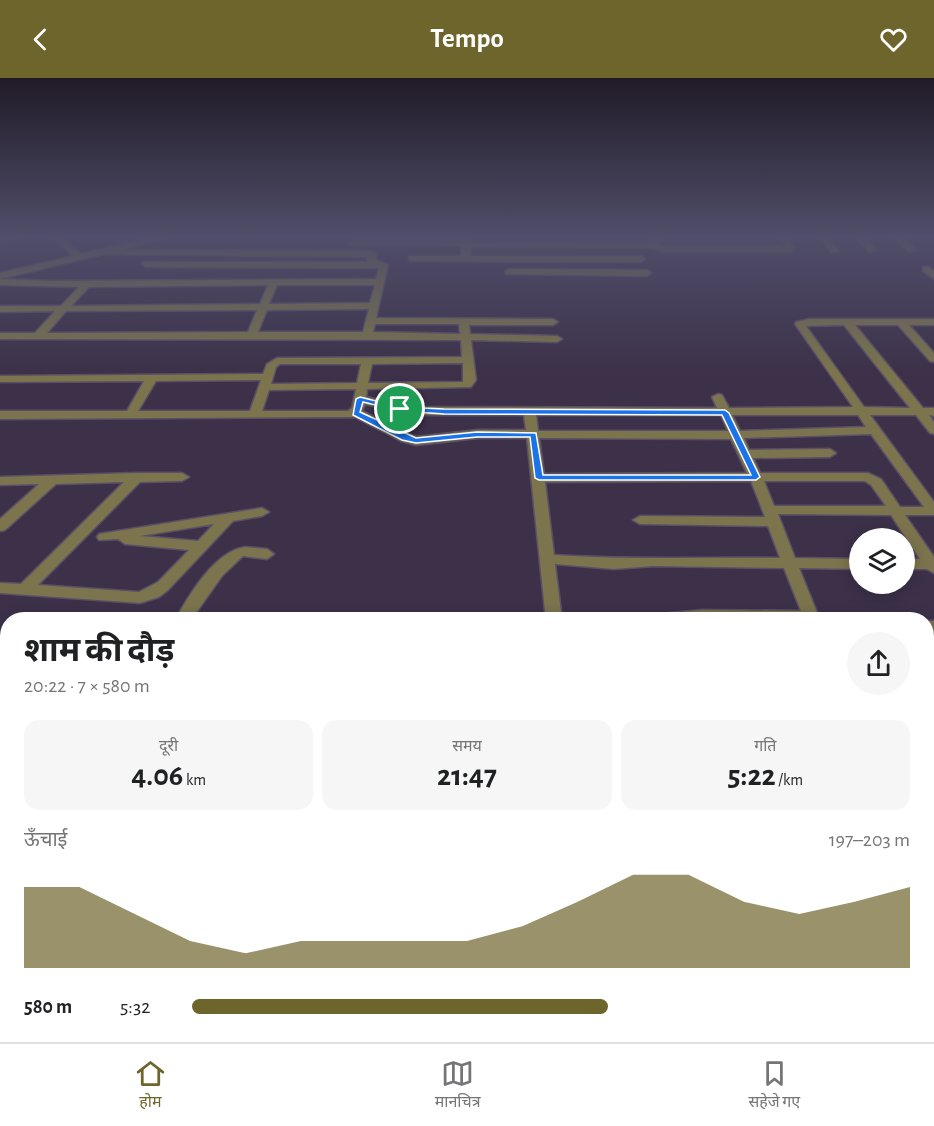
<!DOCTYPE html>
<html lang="hi">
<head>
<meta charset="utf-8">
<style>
	:root { --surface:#fff; --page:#f6f6f6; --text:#202124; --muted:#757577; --line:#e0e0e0; --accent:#6e652d }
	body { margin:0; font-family:"Alegreya Sans","Noto Sans Devanagari",sans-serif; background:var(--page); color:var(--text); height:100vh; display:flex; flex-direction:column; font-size:22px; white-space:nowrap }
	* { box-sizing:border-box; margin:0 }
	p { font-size:20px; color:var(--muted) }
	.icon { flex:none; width:33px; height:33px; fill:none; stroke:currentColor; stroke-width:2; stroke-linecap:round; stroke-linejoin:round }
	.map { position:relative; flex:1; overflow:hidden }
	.details { position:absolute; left:0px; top:534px; width:934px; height:430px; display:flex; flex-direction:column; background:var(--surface); border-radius:24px 24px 0 0; box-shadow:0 3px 15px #0003 }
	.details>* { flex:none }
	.controls { position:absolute; left:849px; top:450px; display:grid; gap:12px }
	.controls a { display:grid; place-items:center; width:66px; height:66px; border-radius:50%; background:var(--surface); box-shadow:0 3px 15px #0003; font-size:30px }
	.pin { position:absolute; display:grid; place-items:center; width:51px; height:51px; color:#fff; margin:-26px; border:3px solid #fff; border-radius:50%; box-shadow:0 2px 6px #0007 }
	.round { display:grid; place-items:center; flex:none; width:63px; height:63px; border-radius:32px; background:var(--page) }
	.summary { display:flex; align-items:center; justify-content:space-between; height:102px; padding:0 24px }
	h1 { font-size:33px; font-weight:700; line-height:45px }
	.stats { display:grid; grid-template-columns:repeat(3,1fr); gap:9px; height:102px; padding:6px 24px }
	.stats div { display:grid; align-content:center; border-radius:15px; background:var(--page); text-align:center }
	.stats b { font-size:30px; font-weight:700 }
	.stats small { font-size:16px; font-weight:400 }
	.stats p { font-size:16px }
	.chart { height:168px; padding:12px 24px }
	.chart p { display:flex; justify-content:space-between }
	.chart svg { width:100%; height:108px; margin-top:6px; fill:var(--accent); opacity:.7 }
	ul { padding:0 24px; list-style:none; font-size:20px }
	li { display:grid; grid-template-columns:96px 72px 1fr; align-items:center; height:45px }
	li i { height:15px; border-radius:8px; background:var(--accent) }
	header { display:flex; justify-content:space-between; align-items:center; height:78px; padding:0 24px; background:var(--accent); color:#fff; font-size:27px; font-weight:700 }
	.menu { display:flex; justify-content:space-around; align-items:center; height:84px; border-top:2px solid var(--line); background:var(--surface); font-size:16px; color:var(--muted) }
	.menu a { display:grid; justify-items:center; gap:3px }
	.menu .selected { color:var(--accent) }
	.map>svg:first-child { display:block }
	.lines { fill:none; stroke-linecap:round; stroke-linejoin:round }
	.minor-casing { stroke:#5a4f66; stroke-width:3 }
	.minor { fill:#7b744d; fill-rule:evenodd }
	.route { fill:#1a73e8; stroke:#fff; stroke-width:1.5; fill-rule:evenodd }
</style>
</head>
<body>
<header><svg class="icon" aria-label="back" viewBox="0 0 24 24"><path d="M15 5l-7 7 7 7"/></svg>Tempo<svg class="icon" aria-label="heart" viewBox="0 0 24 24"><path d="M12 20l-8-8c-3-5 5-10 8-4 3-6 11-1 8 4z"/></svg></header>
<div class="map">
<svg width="934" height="964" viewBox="0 0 934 964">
	<rect width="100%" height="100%" fill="#3c3149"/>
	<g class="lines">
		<g class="minor-casing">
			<path id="minor" d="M6,159H20L0,165V161Z
				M52,159H61L81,176L152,159H167L121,172L372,173L376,176V182L388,187L376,240L553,241L558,244L553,247H469L470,256L557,258L562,261L557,264L471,262L476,302L471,309L367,311L366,319L412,329L717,330L712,319L718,316L722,317L729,330L853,329L795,246L796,244L809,241H934V247H909L934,275V284L930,283L898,247H855L923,330H934V338L929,337L934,344V356L930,355L916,337H870L934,424V437H905L934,479V495L927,491H904V481H920L891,437L778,436L795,480L860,481V491L799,490L820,542H653L655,538L661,536L702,532L801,533L784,490L654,488L614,491L555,486L562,542H546L527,360H478L416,367L401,363L355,339L0,341V333H127L144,303L0,304V298L263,296L267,286L277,280L462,279L461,262L0,261V255H35L55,233L0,234V228H61L79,209L0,207V201L52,203L376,201L379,190L146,189L142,186L143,184H368L367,179L104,176L0,201V195L73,178ZM268,207L260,226L71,228L89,209ZM277,207H375L370,225L269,226ZM369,231L363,254H258L267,232ZM257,232L248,254L47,255L66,233ZM375,246H459L460,256L373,254ZM844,247L910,330L864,329L806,248ZM463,285V304L368,305L372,286ZM280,286H361L357,305L271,306L276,289ZM261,302L250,333H138L156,303ZM356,311L352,330L348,333H262L269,312ZM365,326L412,337H524L526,352H478L416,359L362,333ZM536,337H721L728,353H538ZM732,337H858L866,349L740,353ZM871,356L924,429H900L881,401L868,395H760L753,380L830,379L836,375L830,371L749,372L744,360ZM539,360L731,361L747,395L544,396ZM751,403L765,439L640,438L633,442L640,446L768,448L780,480C705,479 629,482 554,477L545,404ZM764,403H865L871,407L886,428H774Z
				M461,159H469L471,164H651L649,159H657L661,168H784L777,159H785L794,171L790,174H665L653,170L471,169L470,178H641L645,181L641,184L412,183L409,182V178H461L462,168L353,167L349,165L353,163H462Z
				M819,159H827L838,172L837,174H831Z
				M855,159H864L876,172L869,174Z
				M893,159H902L916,172L909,174Z
				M923,189H929L934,193V201L923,193Z
				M509,191L647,192L651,195L647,198L506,196L505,194Z
				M137,395H182L189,399L182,403L140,404L38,507L139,514L158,504L189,472L125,466L118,461L99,462L97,459L99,456L262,430L269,434L262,438L233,443L168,512L159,519L140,525L0,515V505L21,506L124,404L56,406L5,452L0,453V441L39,406L0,407V399ZM214,446L198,463L140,458Z
				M245,469L267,471L274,476L267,481L243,478L222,498L191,542H175C190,516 214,474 245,469Z
				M927,543H934V555H927Z
				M927,620H934V634H927Z
				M8,710V732L0,735V714Z
				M927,710H934V728H927Z
				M0,765L8,767V787L0,785Z
				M927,786L934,789V822L927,819Z
				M0,831L8,833V855L0,853Z
				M927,873H934V897H927Z
				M304,957H347L350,964H307Z
				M489,957H528L531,964H492Z
				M585,957H611L612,964H586Z"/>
		</g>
		<use href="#minor" class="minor"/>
	</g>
	<linearGradient id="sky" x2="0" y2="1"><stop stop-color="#211b28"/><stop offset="0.54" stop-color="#504e6a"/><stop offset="1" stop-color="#504e6a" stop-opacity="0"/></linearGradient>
	<rect width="934" height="294" fill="url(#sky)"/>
	<path class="route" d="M360,319L400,329L444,331L725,332L729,335L760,399L756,402H539L535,400L530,359H477L416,365L402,362L353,337L356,321ZM363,324L400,333L444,336L722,337L751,397H543L536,355L477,354L416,360L360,334Z"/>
</svg>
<div class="controls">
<a><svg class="icon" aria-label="layers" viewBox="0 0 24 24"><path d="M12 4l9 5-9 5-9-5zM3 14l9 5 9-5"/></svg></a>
</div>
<div class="pin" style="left:400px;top:331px;background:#1e9e55"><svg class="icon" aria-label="arrive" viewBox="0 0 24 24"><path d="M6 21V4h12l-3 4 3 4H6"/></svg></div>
<section class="details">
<div class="summary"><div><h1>शाम की दौड़</h1><p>20:22 · 7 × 580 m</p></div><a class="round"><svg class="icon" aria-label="share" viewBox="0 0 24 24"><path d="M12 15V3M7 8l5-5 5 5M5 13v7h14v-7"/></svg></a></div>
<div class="stats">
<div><p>दूरी</p><b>4.06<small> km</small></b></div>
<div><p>समय</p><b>21:47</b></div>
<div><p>गति</p><b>5:22<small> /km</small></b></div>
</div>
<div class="chart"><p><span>ऊँचाई</span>197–203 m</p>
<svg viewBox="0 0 160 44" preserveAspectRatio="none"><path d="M0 44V11L10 11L20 22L30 33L40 38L50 33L60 33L70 33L80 33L90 27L100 17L110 6L120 6L130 17L140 22L150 17L160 11V44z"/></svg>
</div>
<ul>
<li><b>580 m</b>5:32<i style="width:58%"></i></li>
</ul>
</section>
</div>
<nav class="menu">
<a class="selected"><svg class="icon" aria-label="home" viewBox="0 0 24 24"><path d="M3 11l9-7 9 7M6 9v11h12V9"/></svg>होम</a>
<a><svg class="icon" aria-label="map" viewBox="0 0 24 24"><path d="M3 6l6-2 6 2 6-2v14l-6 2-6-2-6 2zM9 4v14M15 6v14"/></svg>मानचित्र</a>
<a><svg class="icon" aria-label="saved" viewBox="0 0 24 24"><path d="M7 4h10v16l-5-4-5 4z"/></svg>सहेजे गए</a>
</nav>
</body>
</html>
